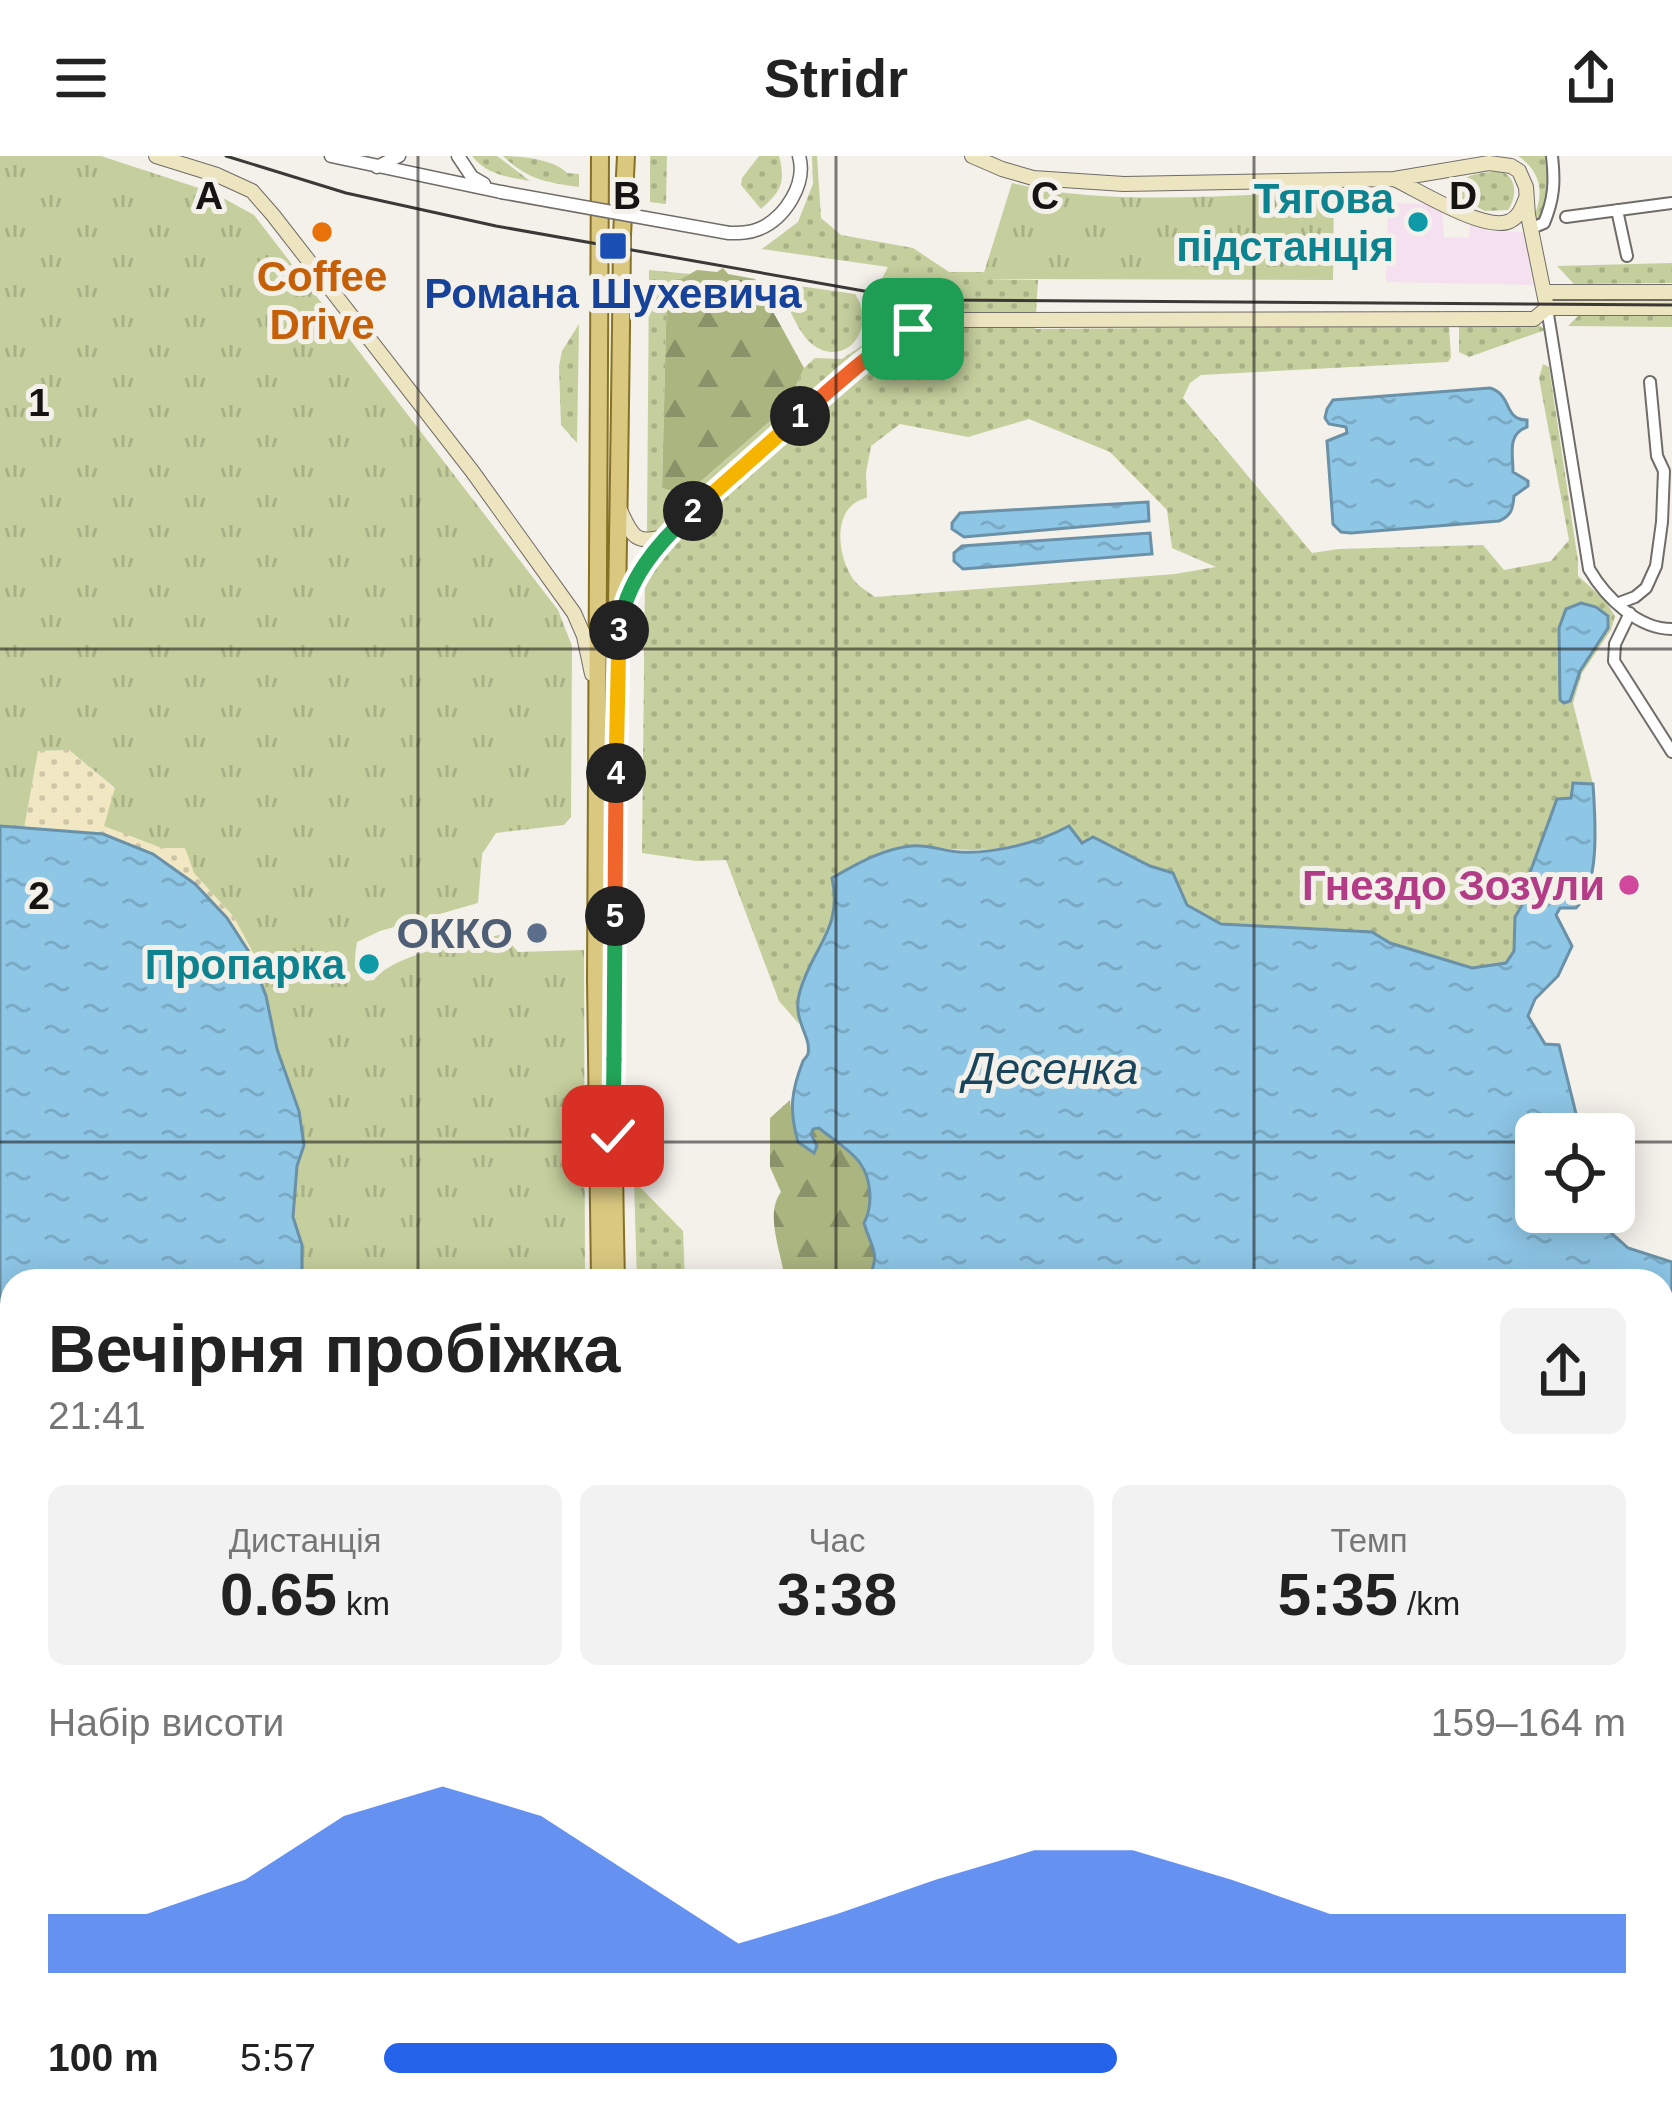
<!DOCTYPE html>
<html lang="uk">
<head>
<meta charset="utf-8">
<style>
	:root { --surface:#fff; --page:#f2f2f2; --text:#222; --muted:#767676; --accent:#2563eb }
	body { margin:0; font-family:Arial,sans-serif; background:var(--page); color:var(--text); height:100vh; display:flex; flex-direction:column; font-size:45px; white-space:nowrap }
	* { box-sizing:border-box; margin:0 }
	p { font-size:39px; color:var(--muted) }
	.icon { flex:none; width:66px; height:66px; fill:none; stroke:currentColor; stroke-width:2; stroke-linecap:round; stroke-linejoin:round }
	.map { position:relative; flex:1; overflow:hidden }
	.sheet { position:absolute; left:0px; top:1113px; width:1674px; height:861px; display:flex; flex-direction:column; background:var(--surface); border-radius:36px 36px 0 0; box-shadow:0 6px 30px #0003 }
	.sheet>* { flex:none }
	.fabs { position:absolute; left:1515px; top:957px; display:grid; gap:24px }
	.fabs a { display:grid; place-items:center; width:120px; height:120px; border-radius:18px; background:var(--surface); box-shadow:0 6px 30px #0003; font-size:60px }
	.pin { position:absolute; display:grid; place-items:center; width:102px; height:102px; color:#fff; margin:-51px; border-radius:24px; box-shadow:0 6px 18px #0006 }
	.km { position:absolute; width:60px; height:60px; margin:-30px; border-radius:50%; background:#222; color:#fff; font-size:33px; line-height:60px; text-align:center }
	.round { display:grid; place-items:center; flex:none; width:126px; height:126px; border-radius:18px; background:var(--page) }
	.head { display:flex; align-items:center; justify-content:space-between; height:204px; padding:0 48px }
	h1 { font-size:66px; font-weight:700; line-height:90px }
	.figures { display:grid; grid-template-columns:repeat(3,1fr); gap:18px; height:204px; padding:12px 48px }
	.figures div { display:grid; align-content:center; border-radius:18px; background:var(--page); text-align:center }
	.figures b { font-size:60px; font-weight:700 }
	.figures small { font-size:33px; font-weight:400 }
	.figures p { font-size:33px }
	.chart { height:336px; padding:24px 48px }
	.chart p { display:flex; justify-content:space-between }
	.chart svg { width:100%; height:216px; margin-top:12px; fill:var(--accent); opacity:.7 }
	ul { padding:0 48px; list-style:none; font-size:39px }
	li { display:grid; grid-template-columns:192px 144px 1fr; align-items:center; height:90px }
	li i { height:30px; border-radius:15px; background:var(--accent) }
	header { display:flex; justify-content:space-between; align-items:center; height:156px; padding:0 48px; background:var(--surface); font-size:54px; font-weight:700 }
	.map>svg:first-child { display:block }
	.industrial { fill:#f4e0ef }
	.grass { fill:url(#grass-dots); fill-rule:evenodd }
	.forest { fill:url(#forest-firs) }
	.sand { fill:url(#sand-dots) }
	.park { fill:url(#park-tufts) }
	.water { fill:url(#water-ripples); stroke:#6a91a7; stroke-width:3 }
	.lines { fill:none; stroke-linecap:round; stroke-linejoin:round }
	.minor-casing { stroke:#706c68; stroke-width:14 }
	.tertiary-casing { stroke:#706c68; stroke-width:15 }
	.secondary-casing { stroke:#706c68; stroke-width:16 }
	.primary-casing { stroke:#867224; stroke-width:20 }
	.minor { stroke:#fff; stroke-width:10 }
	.tertiary { stroke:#fff; stroke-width:12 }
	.secondary { stroke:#ede4c0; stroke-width:14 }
	.primary { stroke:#dac881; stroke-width:16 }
	.tram { stroke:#3b3937; stroke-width:3 }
	.tertiary-bridge-casing { stroke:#706c68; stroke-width:15; stroke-linecap:butt }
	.tertiary-bridge { stroke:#fff; stroke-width:12 }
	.split-1-casing { stroke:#fff; stroke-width:24 }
	.split-2-casing { stroke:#fff; stroke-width:24 }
	.split-3-casing { stroke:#fff; stroke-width:24 }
	.split-4-casing { stroke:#fff; stroke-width:24 }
	.split-5-casing { stroke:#fff; stroke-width:24 }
	.split-6-casing { stroke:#fff; stroke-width:24 }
	.split-7-casing { stroke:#fff; stroke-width:24 }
	.split-1 { stroke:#f0652b; stroke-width:15 }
	.split-2 { stroke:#f5b400; stroke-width:15 }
	.split-3 { stroke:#22a559; stroke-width:15 }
	.split-4 { stroke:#f5b400; stroke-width:15 }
	.split-5 { stroke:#f0652b; stroke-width:15 }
	.split-6 { stroke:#22a559; stroke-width:15 }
	.split-7 { stroke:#22a559; stroke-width:15 }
	.grid { fill:none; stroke:#161413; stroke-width:3; stroke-opacity:0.55 }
	.culture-dot { fill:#0f9aa8; stroke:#f4f0ea; stroke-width:4.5 }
	.food-dot { fill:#e8710a; stroke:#f4f0ea; stroke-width:4.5 }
	.transit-dot { fill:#1a4fb4; stroke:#f4f0ea; stroke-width:4.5 }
	.hotel-dot { fill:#d1479c; stroke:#f4f0ea; stroke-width:4.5 }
	.service-dot { fill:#5c6f8a; stroke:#f4f0ea; stroke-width:4.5 }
	.labels { text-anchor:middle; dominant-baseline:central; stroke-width:10; stroke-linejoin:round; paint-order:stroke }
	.culture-label { font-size:42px; font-weight:bold; fill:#0d838f; stroke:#f4f0ea; text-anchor:end }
	.food-label { font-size:42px; font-weight:bold; fill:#c56008; stroke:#f4f0ea }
	.transit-label { font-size:42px; font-weight:bold; fill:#164399; stroke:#f4f0ea }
	.hotel-label { font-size:42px; font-weight:bold; fill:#b23c85; stroke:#f4f0ea; text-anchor:end }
	.service-label { font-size:42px; font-weight:bold; fill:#4e5e75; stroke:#f4f0ea; text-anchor:end }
	.water-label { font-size:45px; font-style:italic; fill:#18455c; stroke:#f4f0ea }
	.grid-label { font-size:39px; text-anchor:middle; font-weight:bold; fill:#161413; stroke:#f4f0ea; stroke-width:10; stroke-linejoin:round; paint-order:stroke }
</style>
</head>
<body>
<header><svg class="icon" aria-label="menu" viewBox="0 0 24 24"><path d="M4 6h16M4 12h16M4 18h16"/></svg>Stridr<svg class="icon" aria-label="share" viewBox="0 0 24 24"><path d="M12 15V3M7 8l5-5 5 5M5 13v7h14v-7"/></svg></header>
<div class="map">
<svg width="1672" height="1972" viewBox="0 0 1672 1972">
	<defs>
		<pattern id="grass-dots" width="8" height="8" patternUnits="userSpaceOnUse" patternTransform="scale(3)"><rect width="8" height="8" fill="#c5cf9d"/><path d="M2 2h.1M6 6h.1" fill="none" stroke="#a8b186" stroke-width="1.8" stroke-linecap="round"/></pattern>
		<pattern id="forest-firs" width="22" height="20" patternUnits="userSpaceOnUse" patternTransform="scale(3)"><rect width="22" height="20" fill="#aab580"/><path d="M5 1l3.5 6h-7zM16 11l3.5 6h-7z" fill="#899268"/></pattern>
		<pattern id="sand-dots" width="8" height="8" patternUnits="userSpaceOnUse" patternTransform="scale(3)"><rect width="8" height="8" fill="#f1e7c2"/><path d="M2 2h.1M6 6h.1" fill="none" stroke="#cec5a6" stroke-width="1.8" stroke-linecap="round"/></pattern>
		<pattern id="park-tufts" width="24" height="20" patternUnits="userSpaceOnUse" patternTransform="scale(3)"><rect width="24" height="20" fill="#c5cf9d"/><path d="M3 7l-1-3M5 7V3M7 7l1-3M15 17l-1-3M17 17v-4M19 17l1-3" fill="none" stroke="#a8b186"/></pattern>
		<pattern id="water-ripples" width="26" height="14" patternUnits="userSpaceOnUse" patternTransform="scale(3)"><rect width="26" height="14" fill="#8ec6e6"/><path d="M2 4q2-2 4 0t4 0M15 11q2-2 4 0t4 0" fill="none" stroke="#7aa9c4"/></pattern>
	</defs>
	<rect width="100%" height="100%" fill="#f4f0ea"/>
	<path class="industrial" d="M1388,47L1429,48L1442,54L1444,81L1469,82L1470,67L1488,75L1524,76L1533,129L1386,126Z"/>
	<path class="grass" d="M472,0H497L530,25C508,21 487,19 472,0Z
		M503,0C522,0 555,4 567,17L579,18V31C545,26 529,24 503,0Z
		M650,0H667L666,48L650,46Z
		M759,0H779C786,27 781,35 761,53L741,29L742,22Z
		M812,0H817L821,62L841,79L913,92L949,116H984L983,123L1038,124L1035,173L1449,170L1451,201L1448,206L1201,219L1190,227L1183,242L1312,397L1339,393L1483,389L1504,414L1551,405L1569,384L1539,222L1543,208L1549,211L1578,405V420L1604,443L1615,460L1611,474L1582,517L1573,547L1593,628L1574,627L1571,643L1531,734L1515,761L1514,795L1507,807L1472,812L1390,787L1372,776L1221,768L1186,749L1173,717L1150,710L1094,681L1082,688L1069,670C1019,698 968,697 914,689L836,740C833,786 792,820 799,868L779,845L726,704L696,705L642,697L645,426L658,401L670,385L804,263L808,243L657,376H647L649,114L690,118L667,132L662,331L686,338L786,251L804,212L815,202L842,203L866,187L872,175L870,146L888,111L762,93L798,66L813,28ZM1029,263L1110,296L1167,354L1172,392L1216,411L1175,418L875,441C867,435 858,430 853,423C836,398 832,349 867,342L866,317L871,290L900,268L968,281Z
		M1518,0H1548C1552,23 1555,49 1536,67L1533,62C1545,38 1541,15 1518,0Z
		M1497,15C1517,17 1518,40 1508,54L1485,55L1462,43C1451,17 1479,18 1497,15Z
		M1672,107V127L1574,128L1557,110Z
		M778,127L855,138C878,172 845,214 812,188C796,175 787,145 778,127Z
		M1579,159H1672V171L1568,170Z
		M579,168L577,287L561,269L559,210L562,195Z
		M1538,168L1545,174L1469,201L1459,196V170Z
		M634,1025L683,1075L685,1125H637Z"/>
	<path class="forest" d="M723,112L728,118L755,123L804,212L786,251L686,338L662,332L667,131L697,114L717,116Z
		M790,944L793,970L811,978L813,973L819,972C832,983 850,994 859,1006C874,1026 871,1055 867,1077C878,1096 877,1105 868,1125H785C782,1097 764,1059 781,1036L770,1011V962Z"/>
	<path class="sand" d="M69,594L185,692L194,717L234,761L266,821L280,872L277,893L24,673L38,595Z"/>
	<path class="park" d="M0,0H101L214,37L254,59L558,454L572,490L571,661L564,669L496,677L482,698L478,747L380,775L357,786C355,800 351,817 366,825L374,824C396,796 467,787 503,778L518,796L584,794L585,1125H302V1089L293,1062L297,1010L304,989L299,955L277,893L275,875L261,827L313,804L266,821L234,761L194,717L185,692H162L104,670L115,632L69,594L38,595L24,673L0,670Z
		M1012,27C1111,52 1233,38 1334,35L1333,124L982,123Z
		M12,1567V1962H684L686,1972H6L0,1969V1572Z"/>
	<path class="water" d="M1490,232C1513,239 1503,264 1527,264V271C1507,278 1513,297 1513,316L1528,325V330L1514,340C1513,353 1511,360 1499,365L1351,377L1341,376L1333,368L1327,285L1347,277L1346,271L1329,268L1325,262L1327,253L1333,244Z
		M1148,346L1149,365L964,381L952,373V367L960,357Z
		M1150,377L1152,398L963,413L954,405V397L962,390Z
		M1581,447L1596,451L1608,460V472L1580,515L1570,545L1564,547L1560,544L1559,472L1566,453Z
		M1573,627L1593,628C1595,661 1601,729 1576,752H1560L1556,759L1572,790L1558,820L1535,843L1528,860L1545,888L1559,889L1581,978H1536V1056H1593L1594,1061L1628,1092L1672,1106V1972H1101L1124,1970L1148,1962H1662V1125H868C881,1095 872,1095 864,1067C873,1050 872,1024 860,1007C851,994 832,983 819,972L813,973L811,978L817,990L814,997L798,986C789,954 791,936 803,905C804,903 807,901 808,898C812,880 791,864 800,835C813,790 843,773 832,722C857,708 882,693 911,690C927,688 943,695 959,696C994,698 1038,687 1069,670L1082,687L1093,681L1150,710L1173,717L1187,749L1221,768L1372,776L1390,787L1472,812L1506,807L1514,795L1515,761L1531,734L1528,722L1557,643L1571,642Z
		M0,670L103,678L153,698L195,728L227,762L249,796L266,840L277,893L299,955L304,989L297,1010L293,1061L302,1089V1125H12V1566L0,1572Z
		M983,1962H1029L1062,1970L1099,1972H952Z"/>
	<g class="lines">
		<g class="minor-casing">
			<path id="minor" d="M1617,54L1627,100
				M1566,61L1672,47
				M1532,72L1544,67C1554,43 1555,26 1552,0
				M1547,152L1589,413C1606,442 1638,473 1672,473
				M1619,447L1635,441L1646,432L1656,410L1662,366L1664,315L1657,300L1650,226
				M1630,457L1615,488L1614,505L1672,596"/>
		</g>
		<g class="tertiary-casing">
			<path id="tertiary" d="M331,0L501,36
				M458,0L472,21L484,28
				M377,11L399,0
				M729,77C740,77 749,77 759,73C785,62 807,28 799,0"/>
		</g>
		<g class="secondary-casing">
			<path id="secondary" d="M156,0L217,19L252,35L273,59L472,315L574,457L584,480L592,518
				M972,0L1002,13L1033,22L1124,28L1394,23L1489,7L1511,10L1519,15L1526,31L1528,59L1547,152
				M1394,23C1418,34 1486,77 1510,65C1519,61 1522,52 1526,42
				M1544,136H1672
				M619,352C632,379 634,390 666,380
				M620,463L638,416L666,380L867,202C898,179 926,168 964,164L1534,163L1547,152H1672"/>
		</g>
		<g class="primary-casing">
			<path id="primary" d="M600,1125L596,823L600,0
				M616,1125C608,777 619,428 622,79L626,0
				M708,1962L710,1972
				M725,1962L727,1972"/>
		</g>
		<use href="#minor" class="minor"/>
		<use href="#tertiary" class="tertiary"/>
		<use href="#secondary" class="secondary"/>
		<use href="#primary" class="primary"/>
		<path class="tram" d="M226,0L346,37L496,70L881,138L942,144L1672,149"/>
		<g class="tertiary-bridge-casing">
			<path id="tertiary-bridge" d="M501,36L729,77"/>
		</g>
		<use href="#tertiary-bridge" class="tertiary-bridge"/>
	</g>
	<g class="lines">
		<g class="split-1-casing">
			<path id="split-1" d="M800,260C836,229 870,195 913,173"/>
		</g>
		<g class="split-2-casing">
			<path id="split-2" d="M693,355L800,260"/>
		</g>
		<g class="split-3-casing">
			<path id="split-3" d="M619,474C626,424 657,388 693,355"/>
		</g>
		<g class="split-4-casing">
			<path id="split-4" d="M616,617L619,474"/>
		</g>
		<g class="split-5-casing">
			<path id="split-5" d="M615,760L616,617"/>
		</g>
		<g class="split-6-casing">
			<path id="split-6" d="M614,903L615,760"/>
		</g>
		<g class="split-7-casing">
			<path id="split-7" d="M613,980L614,903"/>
		</g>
		<use href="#split-1" class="split-1"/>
		<use href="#split-2" class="split-2"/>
		<use href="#split-3" class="split-3"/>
		<use href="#split-4" class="split-4"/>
		<use href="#split-5" class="split-5"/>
		<use href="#split-6" class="split-6"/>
		<use href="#split-7" class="split-7"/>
	</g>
	<path class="grid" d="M418,0V1125M836,0V1125M1254,0V1125M0,493H1672M0,986H1536M1614,986H1672M0,1479H12M1662,1479H1672M418,1962V1972M836,1962V1972M1254,1962V1972"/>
	<g class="culture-dot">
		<circle cx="1418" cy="66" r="12"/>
		<circle cx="369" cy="808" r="12"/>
	</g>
	<circle class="food-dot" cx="322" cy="76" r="12"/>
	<rect class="transit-dot" x="598" y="75" width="30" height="30" rx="6"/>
	<circle class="hotel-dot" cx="1629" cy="729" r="12"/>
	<circle class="service-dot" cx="537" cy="777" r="12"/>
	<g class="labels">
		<g class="culture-label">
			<text x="1394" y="42">Тягова<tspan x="1394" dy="48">пiдстанцiя</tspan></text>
			<text x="345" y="808">Пропарка</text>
		</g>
		<g class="food-label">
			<text x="322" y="120">Coffee<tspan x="322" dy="48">Drive</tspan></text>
		</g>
		<g class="transit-label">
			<text x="613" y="137">Романа Шухевича</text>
		</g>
		<g class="hotel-label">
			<text x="1605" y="729">Гнездо Зозули</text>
		</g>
		<g class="service-label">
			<text x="513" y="777">ОККО</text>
		</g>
		<g class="water-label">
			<text x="1051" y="912">Десенка</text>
		</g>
	</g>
	<g class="grid-label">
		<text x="209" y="53">A</text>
		<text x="627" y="53">B</text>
		<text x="1045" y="53">C</text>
		<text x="1463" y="53">D</text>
		<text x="39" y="260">1</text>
		<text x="39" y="753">2</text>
	</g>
</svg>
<div class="fabs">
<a><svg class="icon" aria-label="locate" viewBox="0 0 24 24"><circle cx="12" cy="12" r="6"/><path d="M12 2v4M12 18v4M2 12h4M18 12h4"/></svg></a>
</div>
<div class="pin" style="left:913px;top:173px;background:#1e9e55"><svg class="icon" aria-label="arrive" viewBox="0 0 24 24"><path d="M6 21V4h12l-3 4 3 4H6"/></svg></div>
<div class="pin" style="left:613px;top:980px;background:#d93025"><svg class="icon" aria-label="check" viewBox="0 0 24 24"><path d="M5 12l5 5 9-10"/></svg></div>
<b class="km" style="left:800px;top:260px">1</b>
<b class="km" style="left:693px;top:355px">2</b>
<b class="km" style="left:619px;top:474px">3</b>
<b class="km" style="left:616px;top:617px">4</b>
<b class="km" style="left:615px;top:760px">5</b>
<section class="sheet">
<div class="head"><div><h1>Вечірня пробіжка</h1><p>21:41</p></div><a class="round"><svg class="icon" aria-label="share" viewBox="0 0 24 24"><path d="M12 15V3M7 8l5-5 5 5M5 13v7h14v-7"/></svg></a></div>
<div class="figures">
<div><p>Дистанція</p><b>0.65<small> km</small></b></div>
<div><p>Час</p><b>3:38</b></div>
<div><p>Темп</p><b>5:35<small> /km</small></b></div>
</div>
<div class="chart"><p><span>Набір висоти</span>159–164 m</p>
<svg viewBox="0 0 160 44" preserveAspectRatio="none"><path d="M0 44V32L10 32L20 25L30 12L40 6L50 12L60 25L70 38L80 32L90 25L100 19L110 19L120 25L130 32L140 32L150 32L160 32V44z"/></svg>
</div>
<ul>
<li><b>100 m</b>5:57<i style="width:59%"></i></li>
</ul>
</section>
</div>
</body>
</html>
